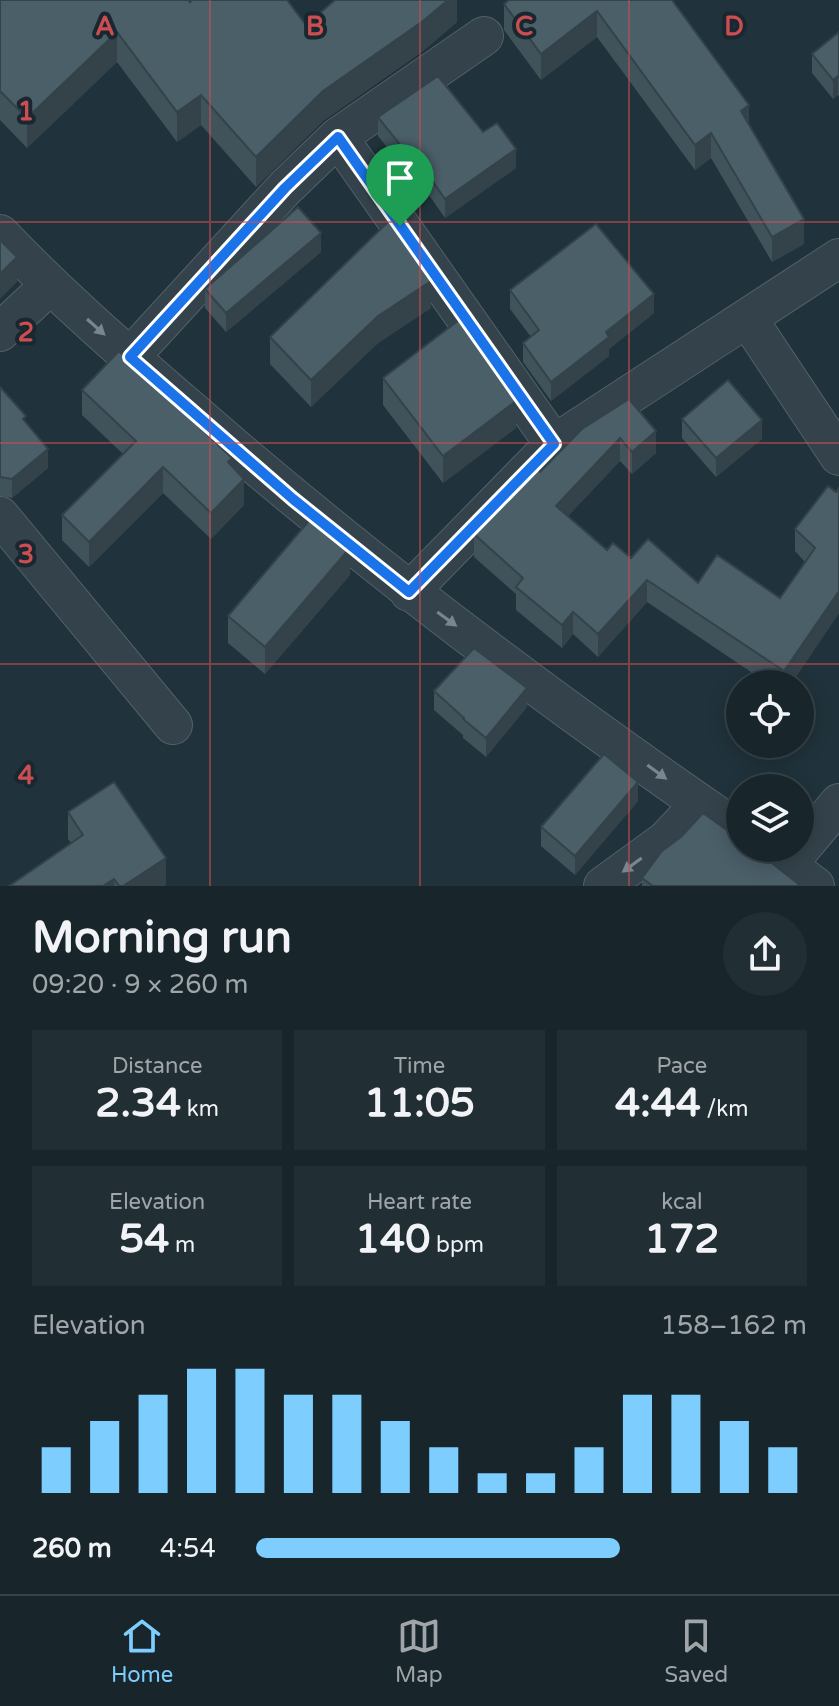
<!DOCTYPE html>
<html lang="en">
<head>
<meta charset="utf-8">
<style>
	:root { --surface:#18262c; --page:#212e34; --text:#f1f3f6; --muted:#9fa5a9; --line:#364348; --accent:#7dcefe }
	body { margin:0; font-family:"Varela Round",sans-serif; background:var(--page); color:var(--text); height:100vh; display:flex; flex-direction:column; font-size:30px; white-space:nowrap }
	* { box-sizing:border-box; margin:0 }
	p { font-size:26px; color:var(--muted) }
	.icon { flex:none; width:44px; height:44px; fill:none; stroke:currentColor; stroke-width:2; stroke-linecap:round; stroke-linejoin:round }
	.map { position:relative; height:886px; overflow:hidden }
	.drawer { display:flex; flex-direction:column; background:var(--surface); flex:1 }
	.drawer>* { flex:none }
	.tools { position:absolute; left:726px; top:670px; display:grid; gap:16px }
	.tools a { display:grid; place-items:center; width:88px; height:88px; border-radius:50%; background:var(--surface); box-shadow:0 4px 20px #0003,0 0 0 2px var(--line); font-size:40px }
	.pin { position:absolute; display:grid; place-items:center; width:68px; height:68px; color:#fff; margin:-82px -34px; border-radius:50% 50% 50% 0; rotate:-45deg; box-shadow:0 0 8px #0007 }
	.pin .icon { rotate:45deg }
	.round { display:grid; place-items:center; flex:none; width:84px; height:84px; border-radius:42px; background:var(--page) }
	.summary { display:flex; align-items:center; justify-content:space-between; height:136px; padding:0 32px }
	h1 { font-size:44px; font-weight:800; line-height:60px }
	.figures { display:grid; grid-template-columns:repeat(3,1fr); gap:12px; height:136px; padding:8px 32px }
	.figures div { display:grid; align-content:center; border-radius:0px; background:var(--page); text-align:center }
	.figures b { font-size:40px; font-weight:800 }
	.figures small { font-size:22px; font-weight:400 }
	.figures p { font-size:22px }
	.chart { height:224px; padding:16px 32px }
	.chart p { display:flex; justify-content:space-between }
	.chart svg { width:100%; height:144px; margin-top:8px; stroke:var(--accent); stroke-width:6 }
	ul { padding:0 32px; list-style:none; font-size:26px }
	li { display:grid; grid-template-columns:128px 96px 1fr; align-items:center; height:60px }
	li i { height:20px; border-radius:10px; background:var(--accent) }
	.tabs { display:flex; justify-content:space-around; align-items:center; height:112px; border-top:2px solid var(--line); background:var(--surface); font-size:22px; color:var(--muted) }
	.tabs a { display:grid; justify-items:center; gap:4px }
	.tabs .selected { color:var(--accent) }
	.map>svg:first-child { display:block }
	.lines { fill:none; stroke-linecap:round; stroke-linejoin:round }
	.minor-casing { stroke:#526169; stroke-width:40 }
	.minor { stroke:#34434b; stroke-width:38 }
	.wall { fill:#40525a }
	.shaded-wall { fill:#34424a }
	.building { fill:#4b5f69; stroke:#34424a; stroke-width:2 }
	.oneway { fill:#78878f }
	.route-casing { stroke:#fff; stroke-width:16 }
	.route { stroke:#1a73e8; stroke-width:10 }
	.grid { fill:none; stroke:#cc4e50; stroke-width:2; stroke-opacity:0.55 }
	.grid-label { font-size:26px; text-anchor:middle; font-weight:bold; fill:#cc4e50; stroke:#192830; stroke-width:8; stroke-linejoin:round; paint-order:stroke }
</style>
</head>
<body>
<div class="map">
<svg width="839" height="886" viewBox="0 0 839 886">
	<rect width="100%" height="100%" fill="#20323b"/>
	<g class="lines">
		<g class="minor-casing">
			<path id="minor" d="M338,137L554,444
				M0,234C60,297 126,354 192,411C365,562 550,701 740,831
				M748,319L839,456
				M0,332L49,286
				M130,357L285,188L338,137L484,36
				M0,516L173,725
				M409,592L554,444L839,258
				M764,848L815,886
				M788,864L839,803
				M603,886L665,841L700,804"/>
		</g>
		<use href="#minor" class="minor"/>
	</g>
	<path class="wall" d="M0,0L190,2L306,25L457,0V22L423,51L323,121L256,187L201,125L177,142L117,62L27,148L0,120Z
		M672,0L749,126L804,244L772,262L711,158L695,170L597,37L541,80L504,30V4Z
		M839,32V96L838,95L833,99L812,73V54Z
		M378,117L483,132L516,168L445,218L410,168L406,171L378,136Z
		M321,252L226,332L205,308V289Z
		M510,290L654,313L609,349V356L551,401L523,362V343L531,337L510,309Z
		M431,308L378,343L311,407L270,364V337Z
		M383,378L516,428L443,483L383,405Z
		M0,387L26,423L48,468L12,498L0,496Z
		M82,390L232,466L244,505L211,539L163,493L89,567L62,540V515L123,454L82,415Z
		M629,399L656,453L632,474L620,461L568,516L607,550L698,583L780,598L805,562L795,551V529L839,488V613L791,684H769L647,602L598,657L573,634L562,648L516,610V594L474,557V534L540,472Z
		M682,419L762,439L716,477L682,438Z
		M350,575L265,674L228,643V616Z
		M434,691L527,707L486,757L463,738V735L434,710Z
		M638,801L575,875L541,846V827Z
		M68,812L166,885L164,886H9L71,843L68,839Z
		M740,848L801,886H642V878Z"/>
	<path class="shaded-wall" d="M448,0H457V22L423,51L323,121L256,187V157L323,91Z
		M597,11V37L541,80V54Z
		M117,32V62L27,148V118Z
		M838,76V95L833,99V80Z
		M201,95V125L177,142V112Z
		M749,105V131L741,111Z
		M711,133V158L695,170V145Z
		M410,149V168L406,171V152Z
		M516,149V168L445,218V199Z
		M804,219V244L772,262V237Z
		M321,233V252L226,332V313Z
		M17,257V282L0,299V274Z
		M431,281V308L378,343L311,407V380L378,316Z
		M654,294V313L609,349V356L551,401V382L606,332Z
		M516,401V428L443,483V456Z
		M762,420V439L716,477V458Z
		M656,431V453L632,474V452Z
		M620,438V461L556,529V506Z
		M48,449V468L12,498V479Z
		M163,467V493L89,567V542Z
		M244,479V505L211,539V513Z
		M350,548V575L265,674V647Z
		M647,580V602L598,657V634Z
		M839,591V613L791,684H784V671Z
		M573,612V634L562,648V625Z
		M527,688V707L486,757V738Z
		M638,782V801L575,875V856Z
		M166,858V885L164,886H123Z
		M114,879V886H103Z"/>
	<path class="building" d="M0,0H188L190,2L192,0H287L306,25L335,0H448L423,21L323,91L256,157L201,95L177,112L117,32L27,118L0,91Z
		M509,0H672L749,105L741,111L804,219L772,237L711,133L695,145L597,11L541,54L504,4Z
		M839,32V77L838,76L833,80L812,54Z
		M438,76L483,132L497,123L516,149L445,199L410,149L406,152L378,117Z
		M298,207L321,233L226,313L205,289Z
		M389,221L431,281L378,316L311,380L270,337Z
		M596,224L654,294L606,332L609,337L551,382L523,343L539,330L510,290Z
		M0,240L17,257L0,274Z
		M459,320L516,401L443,456L383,378Z
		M119,351L232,458L228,462L244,479L211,513L163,467L89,542L62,515L136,441L82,390Z
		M728,380L762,420L716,458L682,419Z
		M0,387L26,416L23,419L48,449L12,479L0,477Z
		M629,399L656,431L632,452L620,438L556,506L607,550L613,543L631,558L648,539L698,583L717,555L780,598L815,548L795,529L828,486L836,492L839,488V591L784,671L647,580L598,634L573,612L562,625L516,587L523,578L474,534L538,469L540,472L582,429Z
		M313,516L350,548L265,647L228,616Z
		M474,648L527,688L486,738L463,719L464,718L434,691Z
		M604,754L638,782L575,856L541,827Z
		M114,782L166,858L123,886H119L114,879L103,886H9L83,835L68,812Z
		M703,813L727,830L740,835V848H753L801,886H653L642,878L662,851L681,837Z"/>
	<defs><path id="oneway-solid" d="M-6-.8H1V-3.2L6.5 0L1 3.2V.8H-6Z" transform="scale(2)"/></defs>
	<g class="oneway">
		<use href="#oneway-solid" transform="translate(96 327) rotate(42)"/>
		<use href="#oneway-solid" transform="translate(447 619) rotate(36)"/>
		<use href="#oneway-solid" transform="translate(657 772) rotate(36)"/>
		<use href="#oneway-solid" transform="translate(632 865) rotate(144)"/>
	</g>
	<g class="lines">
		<g class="route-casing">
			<path id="route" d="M338,137L554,444L409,592L293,499L130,357L285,188Z"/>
		</g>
		<use href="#route" class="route"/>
	</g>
	<path class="grid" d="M210,0V886M420,0V886M629,0V886M0,222H839M0,443H839M0,664H839"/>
	<g class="grid-label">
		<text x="105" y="35">A</text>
		<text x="315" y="35">B</text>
		<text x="524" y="35">C</text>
		<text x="734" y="35">D</text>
		<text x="26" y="120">1</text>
		<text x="26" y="341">2</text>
		<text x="26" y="563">3</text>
		<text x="26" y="784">4</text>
	</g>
</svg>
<div class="tools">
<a><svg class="icon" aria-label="locate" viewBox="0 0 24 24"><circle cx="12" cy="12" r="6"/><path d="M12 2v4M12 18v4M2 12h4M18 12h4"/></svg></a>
<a><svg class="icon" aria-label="layers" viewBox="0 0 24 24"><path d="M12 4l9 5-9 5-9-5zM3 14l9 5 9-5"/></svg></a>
</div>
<div class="pin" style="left:400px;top:226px;background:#1e9e55"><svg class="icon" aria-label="arrive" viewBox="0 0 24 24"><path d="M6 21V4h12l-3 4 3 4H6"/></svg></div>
</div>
<section class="drawer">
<div class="summary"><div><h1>Morning run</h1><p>09:20 · 9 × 260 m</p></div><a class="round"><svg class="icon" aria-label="share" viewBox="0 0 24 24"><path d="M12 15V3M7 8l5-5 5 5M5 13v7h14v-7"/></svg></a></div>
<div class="figures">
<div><p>Distance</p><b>2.34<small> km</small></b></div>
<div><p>Time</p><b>11:05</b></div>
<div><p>Pace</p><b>4:44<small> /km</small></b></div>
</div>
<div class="figures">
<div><p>Elevation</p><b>54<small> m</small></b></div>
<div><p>Heart rate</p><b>140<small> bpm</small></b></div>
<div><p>kcal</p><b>172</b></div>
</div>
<div class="chart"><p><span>Elevation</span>158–162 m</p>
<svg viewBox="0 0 160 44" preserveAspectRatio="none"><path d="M5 44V30M15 44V22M25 44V14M35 44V6M45 44V6M55 44V14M65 44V14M75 44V22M85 44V30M95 44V38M105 44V38M115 44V30M125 44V14M135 44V14M145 44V22M155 44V30"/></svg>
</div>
<ul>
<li><b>260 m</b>4:54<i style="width:66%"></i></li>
</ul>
</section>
<nav class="tabs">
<a class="selected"><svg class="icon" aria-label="home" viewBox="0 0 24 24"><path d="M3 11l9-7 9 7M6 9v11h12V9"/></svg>Home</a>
<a><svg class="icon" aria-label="map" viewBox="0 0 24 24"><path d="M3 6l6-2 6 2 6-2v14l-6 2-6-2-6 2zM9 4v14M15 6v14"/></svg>Map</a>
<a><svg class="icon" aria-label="saved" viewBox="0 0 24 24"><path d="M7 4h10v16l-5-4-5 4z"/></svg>Saved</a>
</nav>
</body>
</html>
